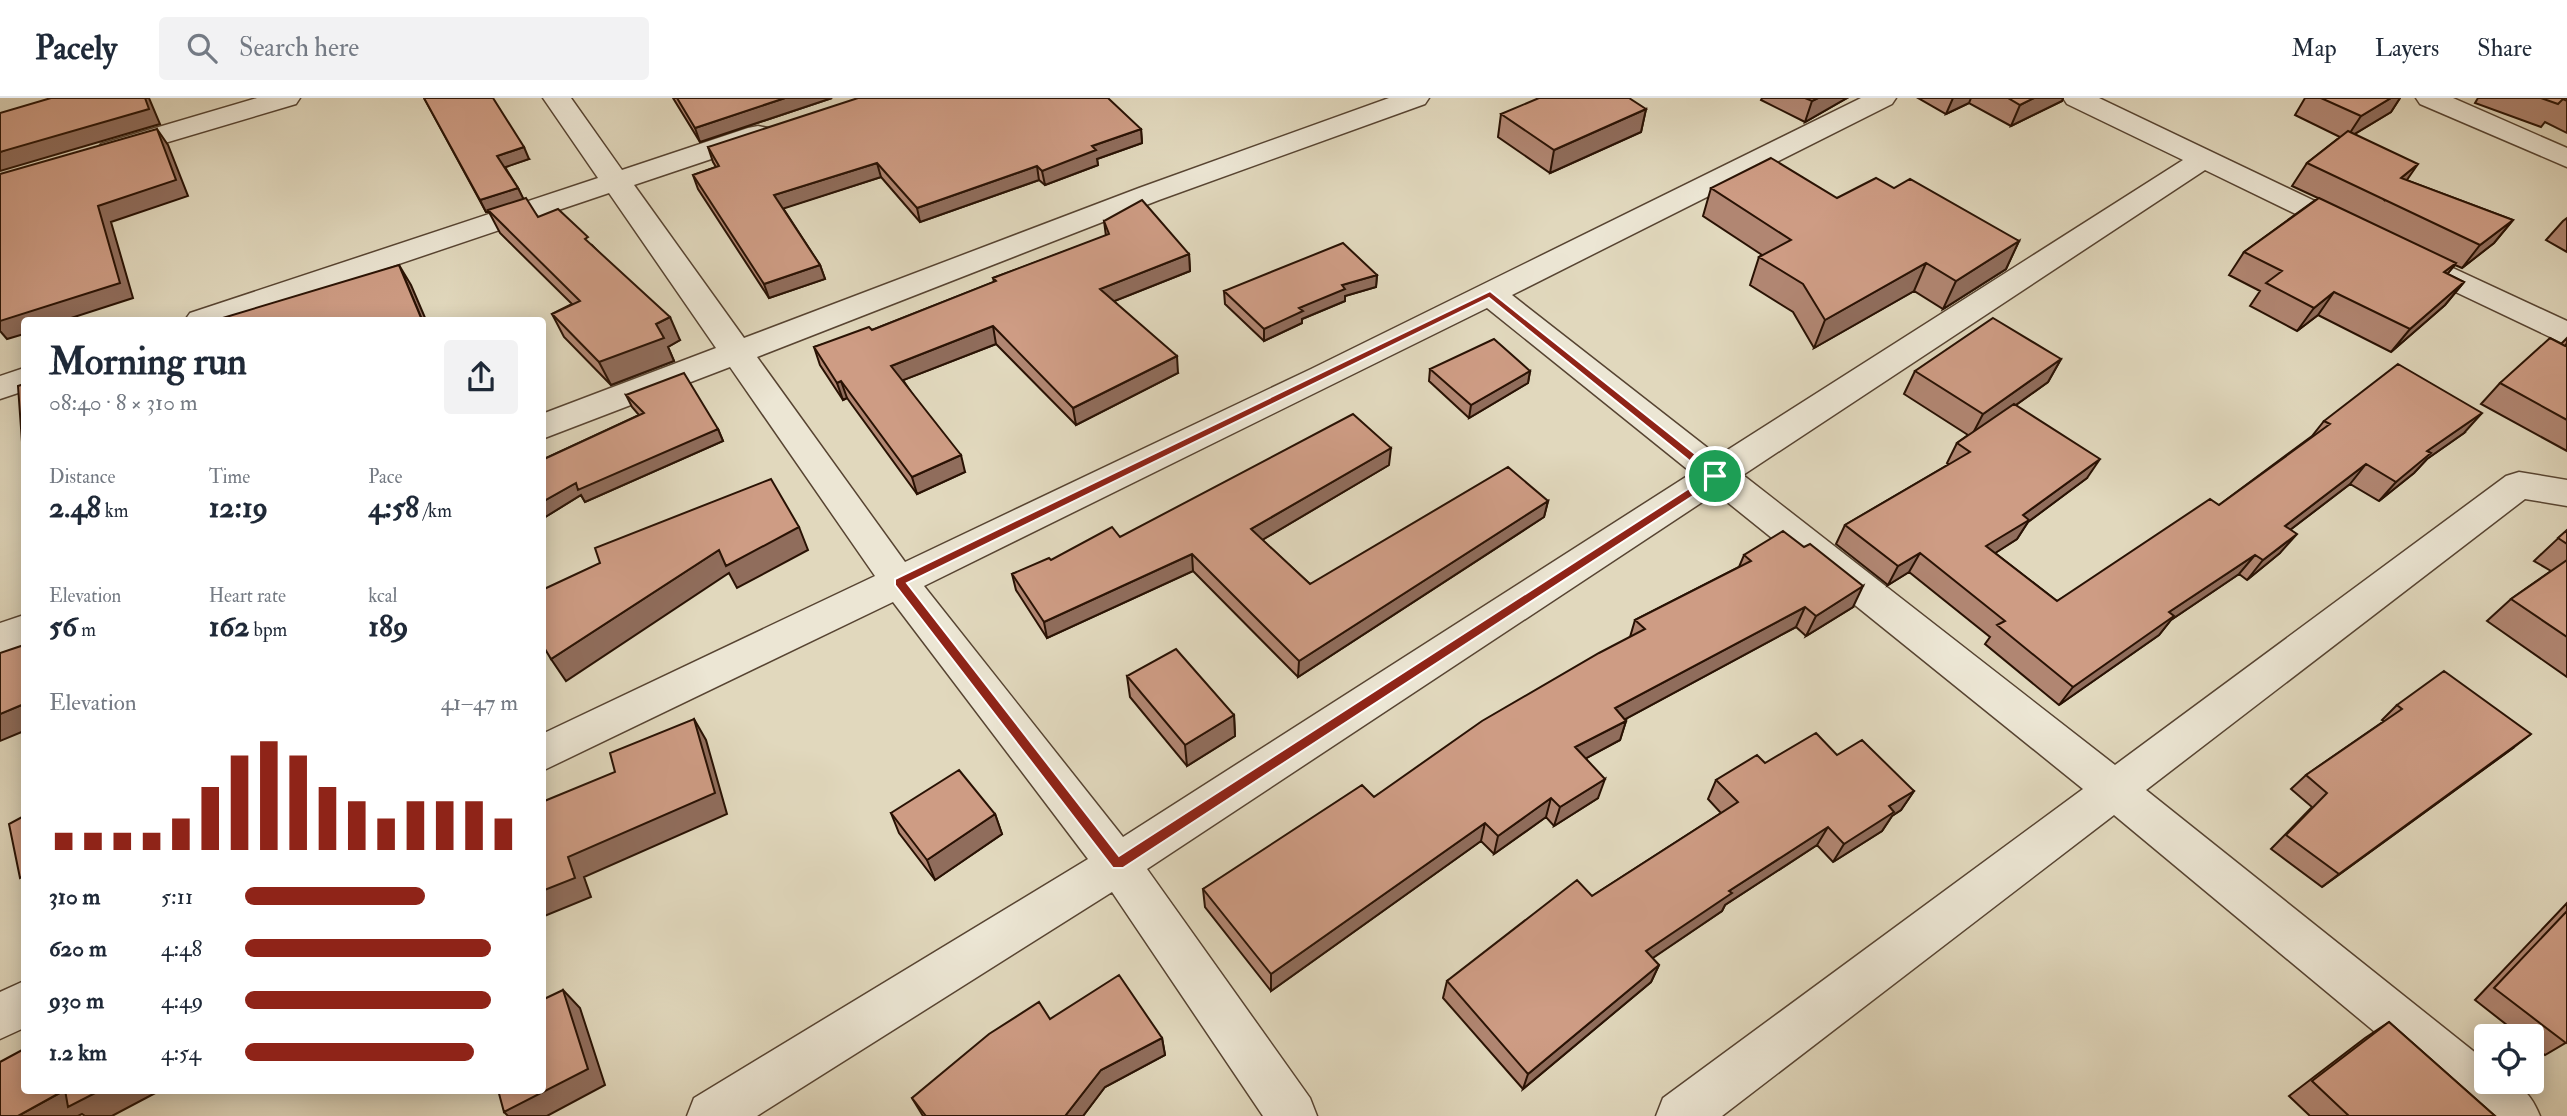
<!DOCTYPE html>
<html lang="en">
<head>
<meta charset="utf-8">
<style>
	:root { --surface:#fff; --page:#f2f2f3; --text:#1f2937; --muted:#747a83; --line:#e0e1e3; --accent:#8f2418 }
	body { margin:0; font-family:"IM FELL Double Pica",serif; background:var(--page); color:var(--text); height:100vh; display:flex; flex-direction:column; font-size:26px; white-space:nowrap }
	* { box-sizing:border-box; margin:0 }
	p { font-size:23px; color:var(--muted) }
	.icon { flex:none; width:38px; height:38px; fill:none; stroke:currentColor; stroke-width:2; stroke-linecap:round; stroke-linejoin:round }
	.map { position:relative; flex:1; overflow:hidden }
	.panel { position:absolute; left:21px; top:219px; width:525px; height:777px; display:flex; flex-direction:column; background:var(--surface); border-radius:7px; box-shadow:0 4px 18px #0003 }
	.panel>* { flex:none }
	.tools { position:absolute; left:2474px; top:926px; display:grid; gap:14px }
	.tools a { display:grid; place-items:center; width:70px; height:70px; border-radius:7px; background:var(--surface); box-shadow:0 4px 18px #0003; font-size:35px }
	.pin { position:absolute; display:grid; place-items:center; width:60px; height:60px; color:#fff; margin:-30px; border:4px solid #fff; border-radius:50%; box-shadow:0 2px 7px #0007 }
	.round { display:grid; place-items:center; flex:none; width:74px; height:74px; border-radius:7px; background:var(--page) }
	.head { display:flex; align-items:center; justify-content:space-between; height:119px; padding:0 28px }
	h1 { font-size:38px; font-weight:700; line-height:52px }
	.stats { display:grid; grid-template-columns:repeat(3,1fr); gap:10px; height:119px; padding:7px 28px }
	.stats div { display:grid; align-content:center }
	.stats b { font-size:30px; font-weight:700 }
	.stats small { font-size:19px; font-weight:400 }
	.stats p { font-size:19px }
	.chart { height:196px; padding:14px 28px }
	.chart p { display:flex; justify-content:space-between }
	.chart svg { width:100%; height:126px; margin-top:7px; stroke:var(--accent); stroke-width:6 }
	ul { padding:0 28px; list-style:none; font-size:23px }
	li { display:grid; grid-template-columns:112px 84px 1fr; align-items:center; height:52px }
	li i { height:18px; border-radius:9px; background:var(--accent) }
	header { display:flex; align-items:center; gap:42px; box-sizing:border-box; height:98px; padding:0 35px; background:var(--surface); border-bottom:2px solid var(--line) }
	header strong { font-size:33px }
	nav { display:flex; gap:38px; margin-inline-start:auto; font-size:24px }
	.search { width:490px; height:63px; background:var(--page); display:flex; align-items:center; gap:18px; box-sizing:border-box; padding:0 24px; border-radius:7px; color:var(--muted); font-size:26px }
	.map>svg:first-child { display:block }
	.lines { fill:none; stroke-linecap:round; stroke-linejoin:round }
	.street-casing { stroke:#574432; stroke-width:3 }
	.street { fill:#ece6d4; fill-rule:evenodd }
	.wall { fill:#b18672; stroke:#291204; stroke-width:2 }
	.shaded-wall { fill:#906d5c; stroke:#291204; stroke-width:2 }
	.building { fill:#ce9c84; stroke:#291204; stroke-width:2 }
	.route { fill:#8f2418; stroke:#fff; stroke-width:2; fill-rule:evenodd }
</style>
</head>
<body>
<header>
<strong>Pacely</strong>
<div class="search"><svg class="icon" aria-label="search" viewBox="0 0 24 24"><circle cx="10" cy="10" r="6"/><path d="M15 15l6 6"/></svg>Search here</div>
<nav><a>Map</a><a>Layers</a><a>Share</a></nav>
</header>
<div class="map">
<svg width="2567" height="1018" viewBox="0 0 2567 1018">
	<rect width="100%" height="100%" fill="#e1d8bd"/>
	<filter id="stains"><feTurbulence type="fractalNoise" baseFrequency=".00286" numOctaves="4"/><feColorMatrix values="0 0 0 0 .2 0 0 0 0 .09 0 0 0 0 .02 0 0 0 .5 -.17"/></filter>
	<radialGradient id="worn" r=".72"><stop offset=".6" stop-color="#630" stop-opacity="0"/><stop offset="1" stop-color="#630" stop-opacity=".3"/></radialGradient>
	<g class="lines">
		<g class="street-casing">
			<path id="street" d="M257,0H300L296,6L121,58L111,60L101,58L97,52L101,46Z
				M543,0H571L622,72L748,30L758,28L768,30L772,36L768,42L634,87L744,240L1139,90L1389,0H1429L1425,6L1159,102L757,259L905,464L1311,271L1861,0H1896L1892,6L1512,197L1718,358L2183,62L2067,6L2063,0H2099L2365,127L2369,133L2365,139L2354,142L2343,139L2205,72L1743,377L2115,667L2506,378L2519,374L2567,382V408L2525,401L2146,692L2487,964V984C2517,984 2528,989 2540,1018H2476L2114,717L1722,1018H1656L1663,1000L2083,691L1716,395L1147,771L1310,1000L1317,1018H1263L1112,794L757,1018H687L694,1000L1088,761L893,504L542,673V636L875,478L730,269L542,341V316L716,250L609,95L233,222H185L190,215L598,80ZM1487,210L1692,375L1123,739L924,488Z
				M2416,0H2453L2567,50V69L2420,6Z
				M2414,152L2567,223V247L2403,169L2399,162L2403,155Z
				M24,270V293L0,301V278Z
				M24,517V548L0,558V525Z
				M24,883V930L0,941V894Z"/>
		</g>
		<use href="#street" class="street"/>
	</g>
	<path class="wall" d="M424,0L529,61L505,69L518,90L523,101L538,119L592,147L680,242L668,249L674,263L611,287L564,239L552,216L572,206L500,135L489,114H486Z
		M673,0H832L700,44Z
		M1762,0H1847L1805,24L1761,2Z
		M1918,0H2063L2062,3L2011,28L1969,5L1946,16Z
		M2305,0H2400L2391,14L2355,36L2406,82L2513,122L2494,145L2462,170L2455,167L2447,176L2464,184L2445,207L2391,254L2318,217L2297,233L2250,208L2260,193L2229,177L2244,154L2318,100L2292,88L2307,65L2340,39L2295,17Z
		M2478,0H2567V35L2545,24L2541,29L2475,5Z
		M1646,11L1641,34L1550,75L1498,39L1501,16Z
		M1141,31L1142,45L1097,61L1098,67L1045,87L1039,82L920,124L881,79L783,110L820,167L825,181L769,200L698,91L693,77L716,69L713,64L708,49Z
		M1711,90L1837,100L1894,90L2019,143L2006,171L1943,211L1914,193L1814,250L1793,214L1750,187L1759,159L1762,157L1703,118Z
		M2567,120V154L2546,142L2563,123Z
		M1104,123L1189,156L1190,173L1114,203L1178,275L1076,327L996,246L903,282L965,374L917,396L847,300L843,302L820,267L814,249L872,232L994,184L993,180L1106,138Z
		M1377,177L1376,189L1345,198V203L1302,221V225L1264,243L1225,206L1224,193Z
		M2567,240V353L2481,306L2500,285L2561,246Z
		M2061,261L2048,284L2016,307L2087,380L2028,424L2017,441L1995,455L2057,503L2219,407L2312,338L2324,323L2464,335L2427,361L2414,375L2379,403L2350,386L2290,432L2280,455L2247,482L2239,476L2171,522L2159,537L2059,607L1985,546L1990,539L1909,474L1888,487L1836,446L1845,427L1949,366L1947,365L1957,345L1968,337L1904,296L1915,273Z
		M1430,271L1530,273L1528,285L1469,320L1429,283Z
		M626,297L718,331L723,343L585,404L581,397L542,421V362L639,317L632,309Z
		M1389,367L1262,442L1310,486L1548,403L1544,419L1298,579L1193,473L1047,540L1016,492L1012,476L1120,439Z
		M2567,432V579L2487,523L2511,501L2551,473L2534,463Z
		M1744,457L1853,509L1806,538L1796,529L1625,621L1626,623L1620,642L1586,660L1598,700L1554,728L1546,719L1494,756L1481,743L1271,893L1205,809L1203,791L1374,699L1630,539L1635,522L1739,469Z
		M1127,578L1234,617L1235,638L1187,668L1130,599Z
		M2397,607L2513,650L2322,789L2271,751L2312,709L2291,691L2306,677L2384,623L2382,622Z
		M1837,657L1914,693L1901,712L1892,718L1882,733L1833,764L1817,747L1725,807L1722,813L1652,860L1659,867L1651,884L1523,991L1443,900L1447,883L1592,798L1721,715L1708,701L1716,682L1765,665Z
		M891,715L995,716L1002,736L935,782L899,735Z
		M2567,805V944L2545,957L2532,947V938H2521L2475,902Z
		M1050,921L1162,940L1165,957L1105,989L1083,1018H923L912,1000Z
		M2389,924L2495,1018H2310L2289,998L2365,940Z"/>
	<path class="shaded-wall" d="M145,0H149L160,26L0,73V54Z
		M785,0H832L700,44L695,30Z
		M1818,0H1847L1805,24L1812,3Z
		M1953,0H1971L1969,5L1946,16Z
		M2034,0H2063L2062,3L2011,28L2020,7Z
		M2391,0H2400L2391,14L2346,41L2361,18Z
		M1646,11L1641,34L1550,75L1554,52Z
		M157,31L168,47L188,98L111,124L133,200L65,222H24V236L7,241L0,233V223L98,108Z
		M1141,31L1142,45L1097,61L1098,67L1045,87L1042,73L1092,48Z
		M524,49L529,61L503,70L497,58Z
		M877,65L881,79L779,112L774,97Z
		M2418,66L2402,89L2384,103L2401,80Z
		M1037,68L1039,82L920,124L917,110Z
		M518,90L524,102L486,114L480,102Z
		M2513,122L2494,145L2462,170L2480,147Z
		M2019,143L2006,171L1943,211L1956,183Z
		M1189,156L1190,173L1102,208L1100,191Z
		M1926,165L1914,193L1814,250L1825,222Z
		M2456,165L2438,188L2444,174Z
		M399,167L411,187L426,222H422Z
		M820,167L825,181L769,200L764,186Z
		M1377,177L1376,189L1345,198V203L1302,221V225L1264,243V231L1299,210L1342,187Z
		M2464,184L2445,207L2391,254L2410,231Z
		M2334,194L2318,217L2297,233L2314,210Z
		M670,219L680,242L668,249L674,263L611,287L599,264L656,226Z
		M993,228L996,246L896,285L891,268Z
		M1177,258L1178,275L1076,327L1073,310Z
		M2061,261L2048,284L1971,339L1983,316Z
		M1530,273L1528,285L1469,320L1471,307Z
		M841,283L847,300L843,302L837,285Z
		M2482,315L2464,335L2427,361L2414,375L2379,403L2396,384L2427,353Z
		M718,331L723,343L585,404L581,397L542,421V404L576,385Z
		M1391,350L1389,367L1252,448L1251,431Z
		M961,357L965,374L917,396L912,379Z
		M2100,361L2087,380L2028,424L2017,441L1975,468L1986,448L2023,417Z
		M2366,366L2350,386L2269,448L2285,428Z
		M1548,403L1544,419L1298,579L1299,563Z
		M799,429L808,452L737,490L729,475L566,583L551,561L719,452Z
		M2297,436L2280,455L2247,482L2263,462Z
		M1920,455L1909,474L1888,487L1898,468Z
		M1192,456L1193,473L1047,540L1044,524Z
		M2255,457L2239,476L2171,522L2159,537L2059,607L2073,589L2169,514Z
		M1863,488L1853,509L1806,538L1816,518Z
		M1805,509L1796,529L1609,630L1615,610Z
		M24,606V633L0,643V616Z
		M1234,617L1235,638L1187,668L1185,647Z
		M694,621L706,642L727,716L584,779L591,799L542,819V793L568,759Z
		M1626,623L1620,642L1570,669L1575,649Z
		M2531,636L2513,650L2322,789L2339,776Z
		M1605,681L1598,700L1554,728L1560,709Z
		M1914,693L1901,712L1892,718L1882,733L1833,764L1844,746L1889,708Z
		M1551,700L1546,719L1494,756L1498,738Z
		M995,716L1002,736L935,782L927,762Z
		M1485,725L1481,743L1271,893V876Z
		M1828,729L1817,747L1725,807L1722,813L1638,870L1646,853L1729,793Z
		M1659,867L1651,884L1523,991L1528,976Z
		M563,892L580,910L605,987L547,1018H508L504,1014Z
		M1162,940L1165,957L1105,989L1083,1018H1065L1101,972Z
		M65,992H161L112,1018H85L82,1016L78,1018H18Z"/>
	<path class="building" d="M51,0H145L149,11L0,54V15Z
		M424,0H493L524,49L497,58L518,90L480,102Z
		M677,0H785L695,30Z
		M858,0H1108L1141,31L1092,48L1096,52L1042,73L1037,68L917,110L877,65L774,97L820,167L764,186L693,77L719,68L708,49Z
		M1539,0H1629L1646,11L1554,52L1501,16Z
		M1805,0H1818L1812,3Z
		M2008,0H2034L2020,7Z
		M2321,0H2391L2361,18Z
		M2541,0H2567V3L2563,1L2558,6Z
		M157,31L176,82L98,108L120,185L0,223V76Z
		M2348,33L2418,66L2401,80L2513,122L2480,147L2307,65Z
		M1771,60L1837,100L1876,80L1894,90L1910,81L2019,143L1956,183L1926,165L1825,222L1803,186L1759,159L1791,142L1711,90Z
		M526,100L538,119L558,111L588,139L585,141L670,219L656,226L664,240L599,264L552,216L580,203L488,112Z
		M2319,100L2456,165L2444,174L2464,184L2410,231L2334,194L2314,210L2266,185L2282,173L2244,154Z
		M1142,102L1189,156L1100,191L1177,258L1073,310L993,228L891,268L961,357L912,379L841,283L837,285L814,249L869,229L872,232L996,183L993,180L1109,136L1104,123Z
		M1343,145L1377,177L1342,187L1345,191L1299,210L1303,213L1264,231L1224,193Z
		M399,167L422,222H216Z
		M1993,220L2061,261L1983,316L1915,273Z
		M2550,240L2565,248L2567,245V322L2500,285Z
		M1494,241L1530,273L1471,307L1430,271Z
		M2398,266L2482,315L2427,353L2431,355L2396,384L2366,366L2285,428L2297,436L2263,462L2255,457L2169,514L2174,518L2073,589L1997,527L2005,523L1920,455L1898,468L1845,427L1970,354L1957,345L2014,306L2100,361L2023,417L2029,422L1986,448L2057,503L2210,401L2219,407L2330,326L2324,323Z
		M684,275L718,331L578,392L576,385L542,404V362L644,315L626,297Z
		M24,286V372L18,288Z
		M1353,316L1391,350L1251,431L1310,486L1508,369L1548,403L1299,563L1192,456L1044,524L1012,476L1049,460L1051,462L1112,429L1120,439Z
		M771,381L799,429L726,468L719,452L551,561L542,546V492L600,465L595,450Z
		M2567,432V446L2558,440Z
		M1783,433L1804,449L1810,446L1863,488L1816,518L1805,509L1615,610L1626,623L1575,649L1605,681L1560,709L1551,700L1498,738L1485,725L1271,876L1203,791L1362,687L1374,699L1482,623L1599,555L1645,531L1635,522L1751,463L1744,457Z
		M2567,462V539L2511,501Z
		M24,547V606L0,616V555Z
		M1176,551L1234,617L1185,647L1127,578Z
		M2444,573L2531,636L2339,776L2286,737L2327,695L2306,677L2402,611L2397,607Z
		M694,621L715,695L568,759L575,780L542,793V704L615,674L610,655Z
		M1816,635L1837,657L1862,642L1914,693L1889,708L1894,714L1844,746L1828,729L1729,793L1732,795L1646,853L1659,867L1528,976L1447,883L1577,782L1592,798L1738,704L1716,682L1757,657L1765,665Z
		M959,672L995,716L927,762L891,715Z
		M24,718V778L20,780L9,726Z
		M2567,813V944L2566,945L2494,890Z
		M1119,877L1162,940L1101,972L1065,1018H926L912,1000L989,936L1039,904L1050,921Z
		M563,892L588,971L504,1014L498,992H542V902Z
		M2389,924L2495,1018H2349L2312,983Z
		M24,951V992H65L18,1018H0V964Z
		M65,992H101L68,1009Z"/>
	<path class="route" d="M1490,193L1719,375V381L1123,770H1113L895,487V481ZM1489,200L1708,378L1119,758L907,485Z"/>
	<rect width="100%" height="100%" filter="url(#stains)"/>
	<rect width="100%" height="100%" fill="url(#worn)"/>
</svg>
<div class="tools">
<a><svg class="icon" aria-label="locate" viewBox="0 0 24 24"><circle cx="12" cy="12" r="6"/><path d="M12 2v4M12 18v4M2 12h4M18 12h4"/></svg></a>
</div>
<div class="pin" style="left:1715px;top:378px;background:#1e9e55"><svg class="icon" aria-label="arrive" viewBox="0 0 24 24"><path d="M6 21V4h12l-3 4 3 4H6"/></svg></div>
<section class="panel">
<div class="head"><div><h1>Morning run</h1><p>08:40 · 8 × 310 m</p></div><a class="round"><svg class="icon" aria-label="share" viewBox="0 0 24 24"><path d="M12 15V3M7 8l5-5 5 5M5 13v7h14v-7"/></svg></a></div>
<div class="stats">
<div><p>Distance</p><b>2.48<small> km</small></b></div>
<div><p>Time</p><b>12:19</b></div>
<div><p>Pace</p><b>4:58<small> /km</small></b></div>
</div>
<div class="stats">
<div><p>Elevation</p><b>56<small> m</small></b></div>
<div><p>Heart rate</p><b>162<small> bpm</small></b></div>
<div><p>kcal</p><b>189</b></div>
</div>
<div class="chart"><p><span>Elevation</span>41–47 m</p>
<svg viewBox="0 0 160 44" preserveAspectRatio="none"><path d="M5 44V38M15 44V38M25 44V38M35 44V38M45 44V33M55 44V22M65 44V11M75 44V6M85 44V11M95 44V22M105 44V27M115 44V33M125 44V27M135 44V27M145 44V27M155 44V33"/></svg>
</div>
<ul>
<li><b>310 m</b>5:11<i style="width:66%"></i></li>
<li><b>620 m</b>4:48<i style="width:90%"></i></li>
<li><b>930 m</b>4:49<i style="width:90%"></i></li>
<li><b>1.2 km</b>4:54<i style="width:84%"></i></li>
</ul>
</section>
</div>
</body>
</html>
